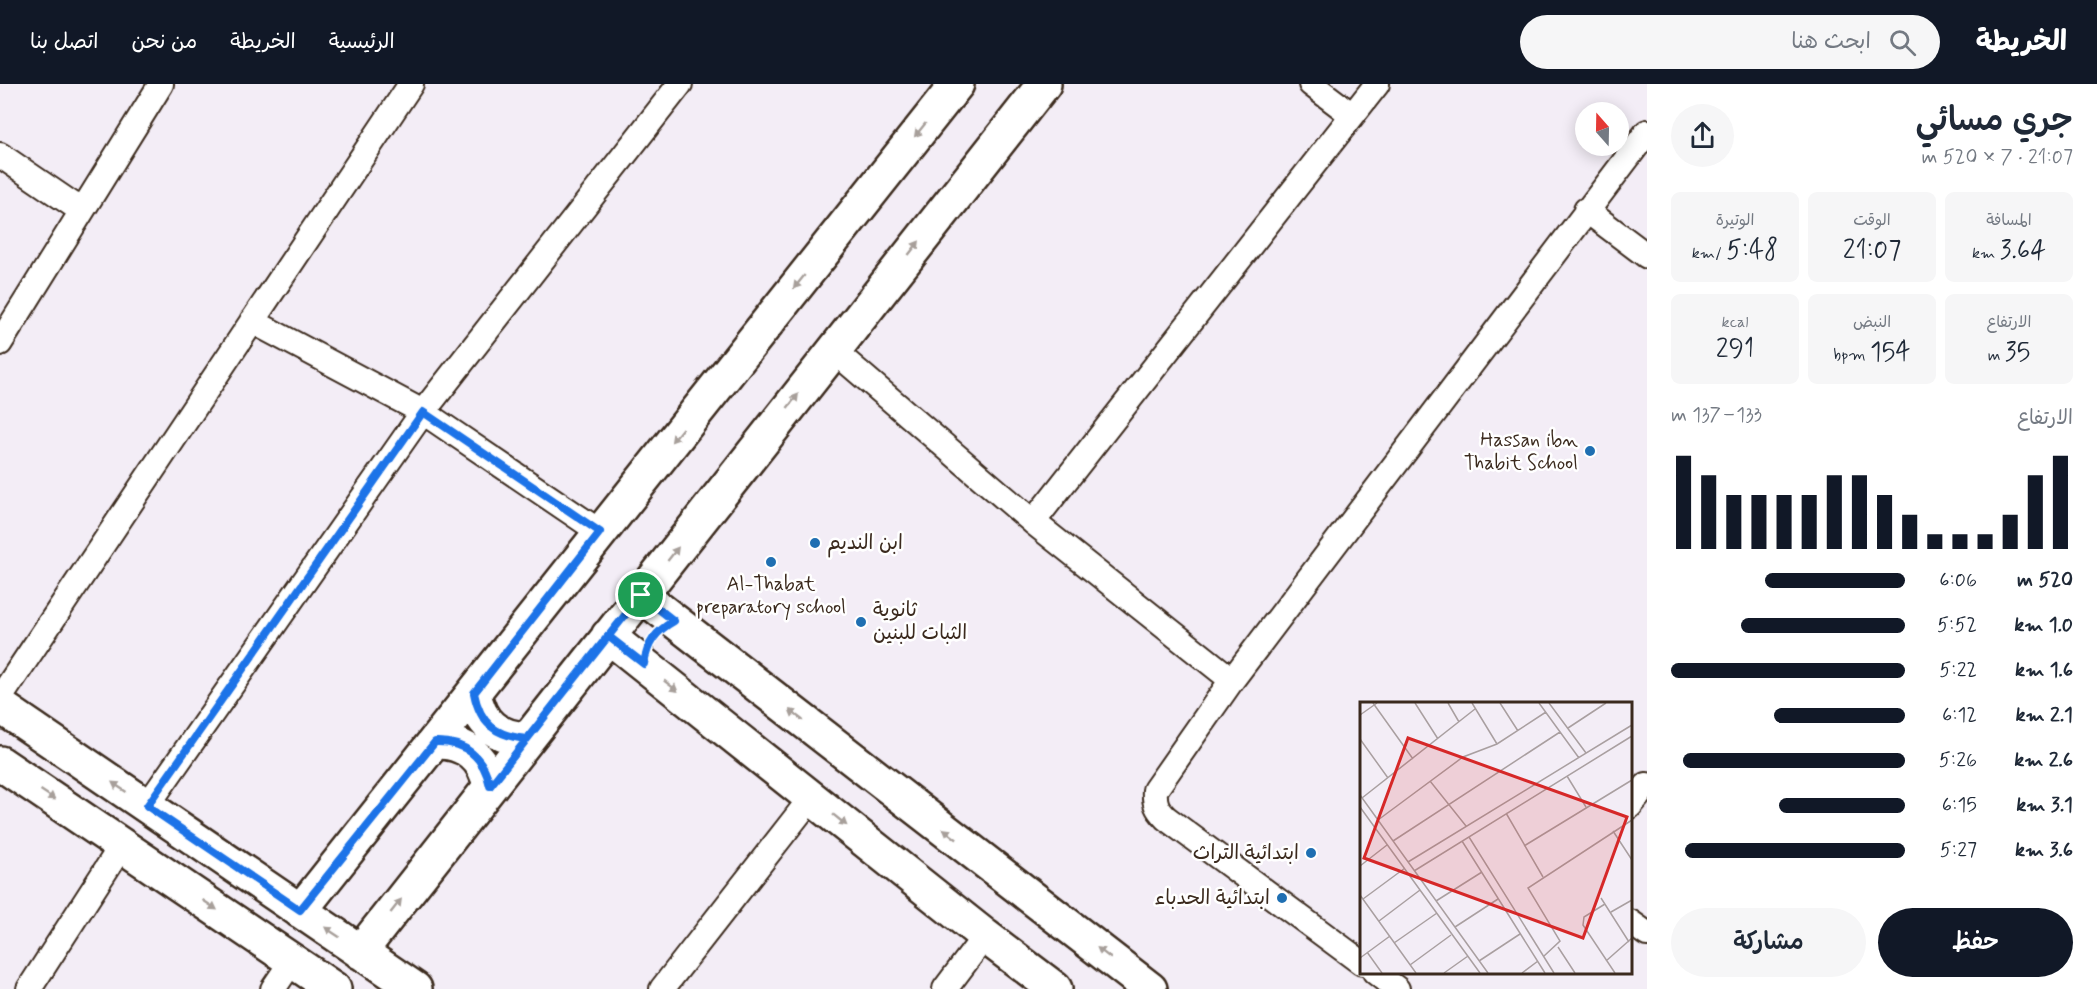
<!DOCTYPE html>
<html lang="ar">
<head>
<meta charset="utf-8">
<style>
	:root { --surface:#fff; --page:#f6f6f7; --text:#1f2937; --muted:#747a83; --accent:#111827 }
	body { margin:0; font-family:Mynerve,"Playpen Sans Arabic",sans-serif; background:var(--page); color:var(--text); direction:rtl; height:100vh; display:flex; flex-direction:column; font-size:22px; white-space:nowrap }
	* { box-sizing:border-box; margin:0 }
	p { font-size:20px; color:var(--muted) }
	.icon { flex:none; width:33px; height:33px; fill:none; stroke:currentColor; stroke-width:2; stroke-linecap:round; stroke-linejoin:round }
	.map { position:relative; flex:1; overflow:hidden; direction:ltr }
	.details { display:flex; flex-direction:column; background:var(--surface); width:450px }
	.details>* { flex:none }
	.needle { width:39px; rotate:340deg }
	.controls { position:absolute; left:1575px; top:18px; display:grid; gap:12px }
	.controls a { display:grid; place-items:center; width:54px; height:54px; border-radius:50%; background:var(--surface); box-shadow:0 3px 15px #0003; font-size:30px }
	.pin { position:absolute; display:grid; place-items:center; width:51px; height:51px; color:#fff; margin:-26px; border:3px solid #fff; border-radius:50%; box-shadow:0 2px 6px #0007 }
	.round { display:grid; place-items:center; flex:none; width:63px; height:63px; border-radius:32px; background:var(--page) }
	.headline { display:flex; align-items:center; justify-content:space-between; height:102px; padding:0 24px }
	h1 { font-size:33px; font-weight:600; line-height:45px }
	.figures { display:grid; grid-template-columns:repeat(3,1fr); gap:9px; height:102px; padding:6px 24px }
	.figures div { display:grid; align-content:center; border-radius:9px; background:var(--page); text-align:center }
	.figures b { font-size:26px; font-weight:600 }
	.figures small { font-size:16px; font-weight:400 }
	.figures p { font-size:16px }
	.chart { height:168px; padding:12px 24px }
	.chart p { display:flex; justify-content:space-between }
	.chart svg { width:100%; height:108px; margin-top:6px; stroke:var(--accent); stroke-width:6 }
	.button { display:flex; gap:12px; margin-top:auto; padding:12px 24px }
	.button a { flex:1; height:69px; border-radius:36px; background:var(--accent); color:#fff; font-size:24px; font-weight:600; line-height:69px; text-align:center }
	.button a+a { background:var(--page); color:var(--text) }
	ul { padding:0 24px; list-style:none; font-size:20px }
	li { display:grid; grid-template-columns:96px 72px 1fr; align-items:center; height:45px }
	li i { height:15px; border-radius:8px; background:var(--accent) }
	header { display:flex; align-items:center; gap:36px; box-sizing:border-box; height:84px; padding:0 30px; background:var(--accent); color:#fff }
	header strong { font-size:28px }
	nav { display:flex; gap:33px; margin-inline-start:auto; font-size:21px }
	.search { width:420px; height:54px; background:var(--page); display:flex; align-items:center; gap:15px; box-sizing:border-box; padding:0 21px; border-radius:33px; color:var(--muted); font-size:22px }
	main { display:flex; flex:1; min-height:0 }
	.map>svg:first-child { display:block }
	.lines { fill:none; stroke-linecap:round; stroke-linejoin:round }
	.street-casing { stroke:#3b2a1e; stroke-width:28 }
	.secondary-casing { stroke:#3b2a1e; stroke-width:38 }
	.street { stroke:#fff; stroke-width:24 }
	.secondary { stroke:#fff; stroke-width:33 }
	.oneway { fill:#a79f9a }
	.route-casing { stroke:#fff; stroke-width:12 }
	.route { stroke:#1a73e8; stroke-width:8 }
	.poi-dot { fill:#1f6fb2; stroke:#fff; stroke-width:2 }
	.labels { text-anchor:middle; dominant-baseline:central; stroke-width:5; stroke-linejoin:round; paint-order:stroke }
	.poi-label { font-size:20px; fill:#3b2a1e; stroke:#fff; text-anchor:end }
	.inset-road { fill:none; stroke:#a99fa0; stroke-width:1.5 }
	.view { fill:#d62828; fill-opacity:0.15; stroke:#d62828; stroke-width:3 }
	.inset-edge { fill:none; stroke:#3b2a1e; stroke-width:3 }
</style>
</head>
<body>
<header>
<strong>الخريطة</strong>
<div class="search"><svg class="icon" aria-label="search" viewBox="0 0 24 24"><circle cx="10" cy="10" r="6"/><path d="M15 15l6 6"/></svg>ابحث هنا</div>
<nav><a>الرئيسية</a><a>الخريطة</a><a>من نحن</a><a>اتصل بنا</a></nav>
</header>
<main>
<section class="details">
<div class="headline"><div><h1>جري مسائي</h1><p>21:07 · 7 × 520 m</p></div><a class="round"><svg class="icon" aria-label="share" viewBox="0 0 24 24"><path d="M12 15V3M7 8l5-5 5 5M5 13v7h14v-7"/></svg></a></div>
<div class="figures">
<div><p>المسافة</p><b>3.64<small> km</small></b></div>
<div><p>الوقت</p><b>21:07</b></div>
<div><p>الوتيرة</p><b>5:48<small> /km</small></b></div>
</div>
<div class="figures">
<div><p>الارتفاع</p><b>35<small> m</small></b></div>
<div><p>النبض</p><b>154<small> bpm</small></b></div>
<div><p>kcal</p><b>291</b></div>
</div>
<div class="chart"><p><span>الارتفاع</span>133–137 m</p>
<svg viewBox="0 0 160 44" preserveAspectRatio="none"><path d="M5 44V6M15 44V14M25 44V22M35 44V22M45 44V22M55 44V22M65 44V14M75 44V14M85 44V22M95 44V30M105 44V38M115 44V38M125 44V38M135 44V30M145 44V14M155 44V6"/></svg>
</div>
<ul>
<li><b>520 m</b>6:06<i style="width:60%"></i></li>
<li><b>1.0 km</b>5:52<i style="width:70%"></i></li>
<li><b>1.6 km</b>5:22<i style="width:100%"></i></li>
<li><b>2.1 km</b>6:12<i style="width:56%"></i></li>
<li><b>2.6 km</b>5:26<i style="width:95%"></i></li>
<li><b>3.1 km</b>6:15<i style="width:54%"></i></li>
<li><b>3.6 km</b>5:27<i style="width:94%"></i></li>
</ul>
<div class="button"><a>حفظ</a><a>مشاركة</a></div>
</section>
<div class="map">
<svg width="1647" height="905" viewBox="0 0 1647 905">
	<rect width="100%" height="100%" fill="#f3edf6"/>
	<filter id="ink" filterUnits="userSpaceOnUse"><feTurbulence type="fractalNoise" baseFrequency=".0167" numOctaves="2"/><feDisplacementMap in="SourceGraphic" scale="12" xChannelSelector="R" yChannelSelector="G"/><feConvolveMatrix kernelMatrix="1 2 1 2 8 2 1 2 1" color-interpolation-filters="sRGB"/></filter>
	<g filter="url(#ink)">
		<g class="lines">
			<g class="street-casing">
				<path id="street" d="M1311,0L1352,31
					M0,71L82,127
					M1586,126L1647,172
					M252,237L423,328L600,448
					M0,259L161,0
					M833,266L1033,438L1232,596
					M1033,438L1377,0
					M0,614L411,0
					M147,722L423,328L680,0
					M1630,722L1647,701
					M1630,838L1647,850
					M1362,879L1166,734C1157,725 1154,719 1155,706L1232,596L1647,48
					M1375,888L1397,905
					M29,905L122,761
					M273,905L292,877
					M662,905L812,713
					M945,905L985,852"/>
			</g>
			<g class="secondary-casing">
				<path id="secondary" d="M641,511L1150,905
					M608,552L985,852L1055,905
					M474,609C480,640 496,653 527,655
					M0,622L415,905
					M435,658C465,657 484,673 490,702
					M0,679L334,905
					M300,827L957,0
					M360,868L1044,0"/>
			</g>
			<use href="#street" class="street"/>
			<use href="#secondary" class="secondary"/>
		</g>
		<defs><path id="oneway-solid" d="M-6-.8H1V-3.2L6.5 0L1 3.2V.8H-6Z" transform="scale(1.5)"/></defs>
		<g class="oneway">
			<use href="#oneway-solid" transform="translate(920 46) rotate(129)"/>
			<use href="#oneway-solid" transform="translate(914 164) rotate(-52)"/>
			<use href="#oneway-solid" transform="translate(799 198) rotate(129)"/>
			<use href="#oneway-solid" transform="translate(793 317) rotate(-52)"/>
			<use href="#oneway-solid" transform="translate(677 351) rotate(129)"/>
			<use href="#oneway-solid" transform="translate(673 470) rotate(-52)"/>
			<use href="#oneway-solid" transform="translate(671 602) rotate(38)"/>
			<use href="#oneway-solid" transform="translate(796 631) rotate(-142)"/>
			<use href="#oneway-solid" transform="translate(119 703) rotate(-146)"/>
			<use href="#oneway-solid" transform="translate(48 711) rotate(34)"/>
			<use href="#oneway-solid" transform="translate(840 736) rotate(39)"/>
			<use href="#oneway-solid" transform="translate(950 750) rotate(-142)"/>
			<use href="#oneway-solid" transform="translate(210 821) rotate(34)"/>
			<use href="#oneway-solid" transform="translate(396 822) rotate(-52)"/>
			<use href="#oneway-solid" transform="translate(332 848) rotate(-146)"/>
			<use href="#oneway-solid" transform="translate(1104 869) rotate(-142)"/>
		</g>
	</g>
	<g class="lines" filter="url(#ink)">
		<g class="route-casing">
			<path id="route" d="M641,511L527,655C496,652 480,640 474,609L600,448L423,328L147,722L300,826L435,658C465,657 484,673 490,702L608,552L644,580C647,559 656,547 674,537L641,511"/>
		</g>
		<use href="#route" class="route"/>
	</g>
	<g class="poi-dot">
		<circle cx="1590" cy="367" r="6"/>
		<circle cx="815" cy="459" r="6"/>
		<circle cx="771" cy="478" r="6"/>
		<circle cx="861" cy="538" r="6"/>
		<circle cx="1311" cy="769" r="6"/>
		<circle cx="1282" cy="814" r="6"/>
	</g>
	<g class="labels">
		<g class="poi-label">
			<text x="1578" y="356">Hassan ibn<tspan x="1578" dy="23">Thabit School</tspan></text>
			<text x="827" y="459" text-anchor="start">ابن النديم</text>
			<text x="771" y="500" text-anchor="middle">Al-Thabat<tspan x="771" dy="23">preparatory school</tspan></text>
			<text x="873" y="526" text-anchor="start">ثانوية<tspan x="873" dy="23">الثبات للبنين</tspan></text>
			<text x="1299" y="769">ابتدائية التراث</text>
			<text x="1270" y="814">ابتدائية الحدباء</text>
		</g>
	</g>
	<g transform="translate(1360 618)">
		<rect width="272" height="272" fill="#f3edf6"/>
		<path class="inset-road" d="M13,1L53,57M55,1L78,37M88,1L99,20M112,1L137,42M140,1L158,29M179,1L219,56M189,1L226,51M0,13L17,1M208,26L246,1M0,37L28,76M207,74L226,105M70,79L106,124M0,93L128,271M2,96L115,7M0,105L120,271M146,111L183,175M18,118L103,55L137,42L186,10M253,129L272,158M109,135L194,271M33,139L200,30M102,139L185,271M164,144L272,78M48,160L272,23M0,164L27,143M54,169L272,34M0,193L56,271M241,196L269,240M3,197L45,166M76,199L122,170M245,202L224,215L223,223L255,271M251,210L272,198M19,219L60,188M95,225L138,197M34,241L77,211M198,245L215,271M7,250L22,271M184,254L200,239L168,186L272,118M0,256L30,234M119,259L160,232M246,259L272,236M50,263L91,233M84,271L108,254M162,271L178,259"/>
		<path class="view" d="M48,36L267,115L223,236L4,156Z"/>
		<rect width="272" height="272" class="inset-edge"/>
	</g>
</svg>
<div class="controls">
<a><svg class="needle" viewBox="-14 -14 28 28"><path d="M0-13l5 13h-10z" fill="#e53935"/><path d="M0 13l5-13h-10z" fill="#747a83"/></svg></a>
</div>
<div class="pin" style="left:641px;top:511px;background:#1e9e55"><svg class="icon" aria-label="arrive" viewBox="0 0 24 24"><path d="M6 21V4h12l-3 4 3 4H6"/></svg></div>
</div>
</main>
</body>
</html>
